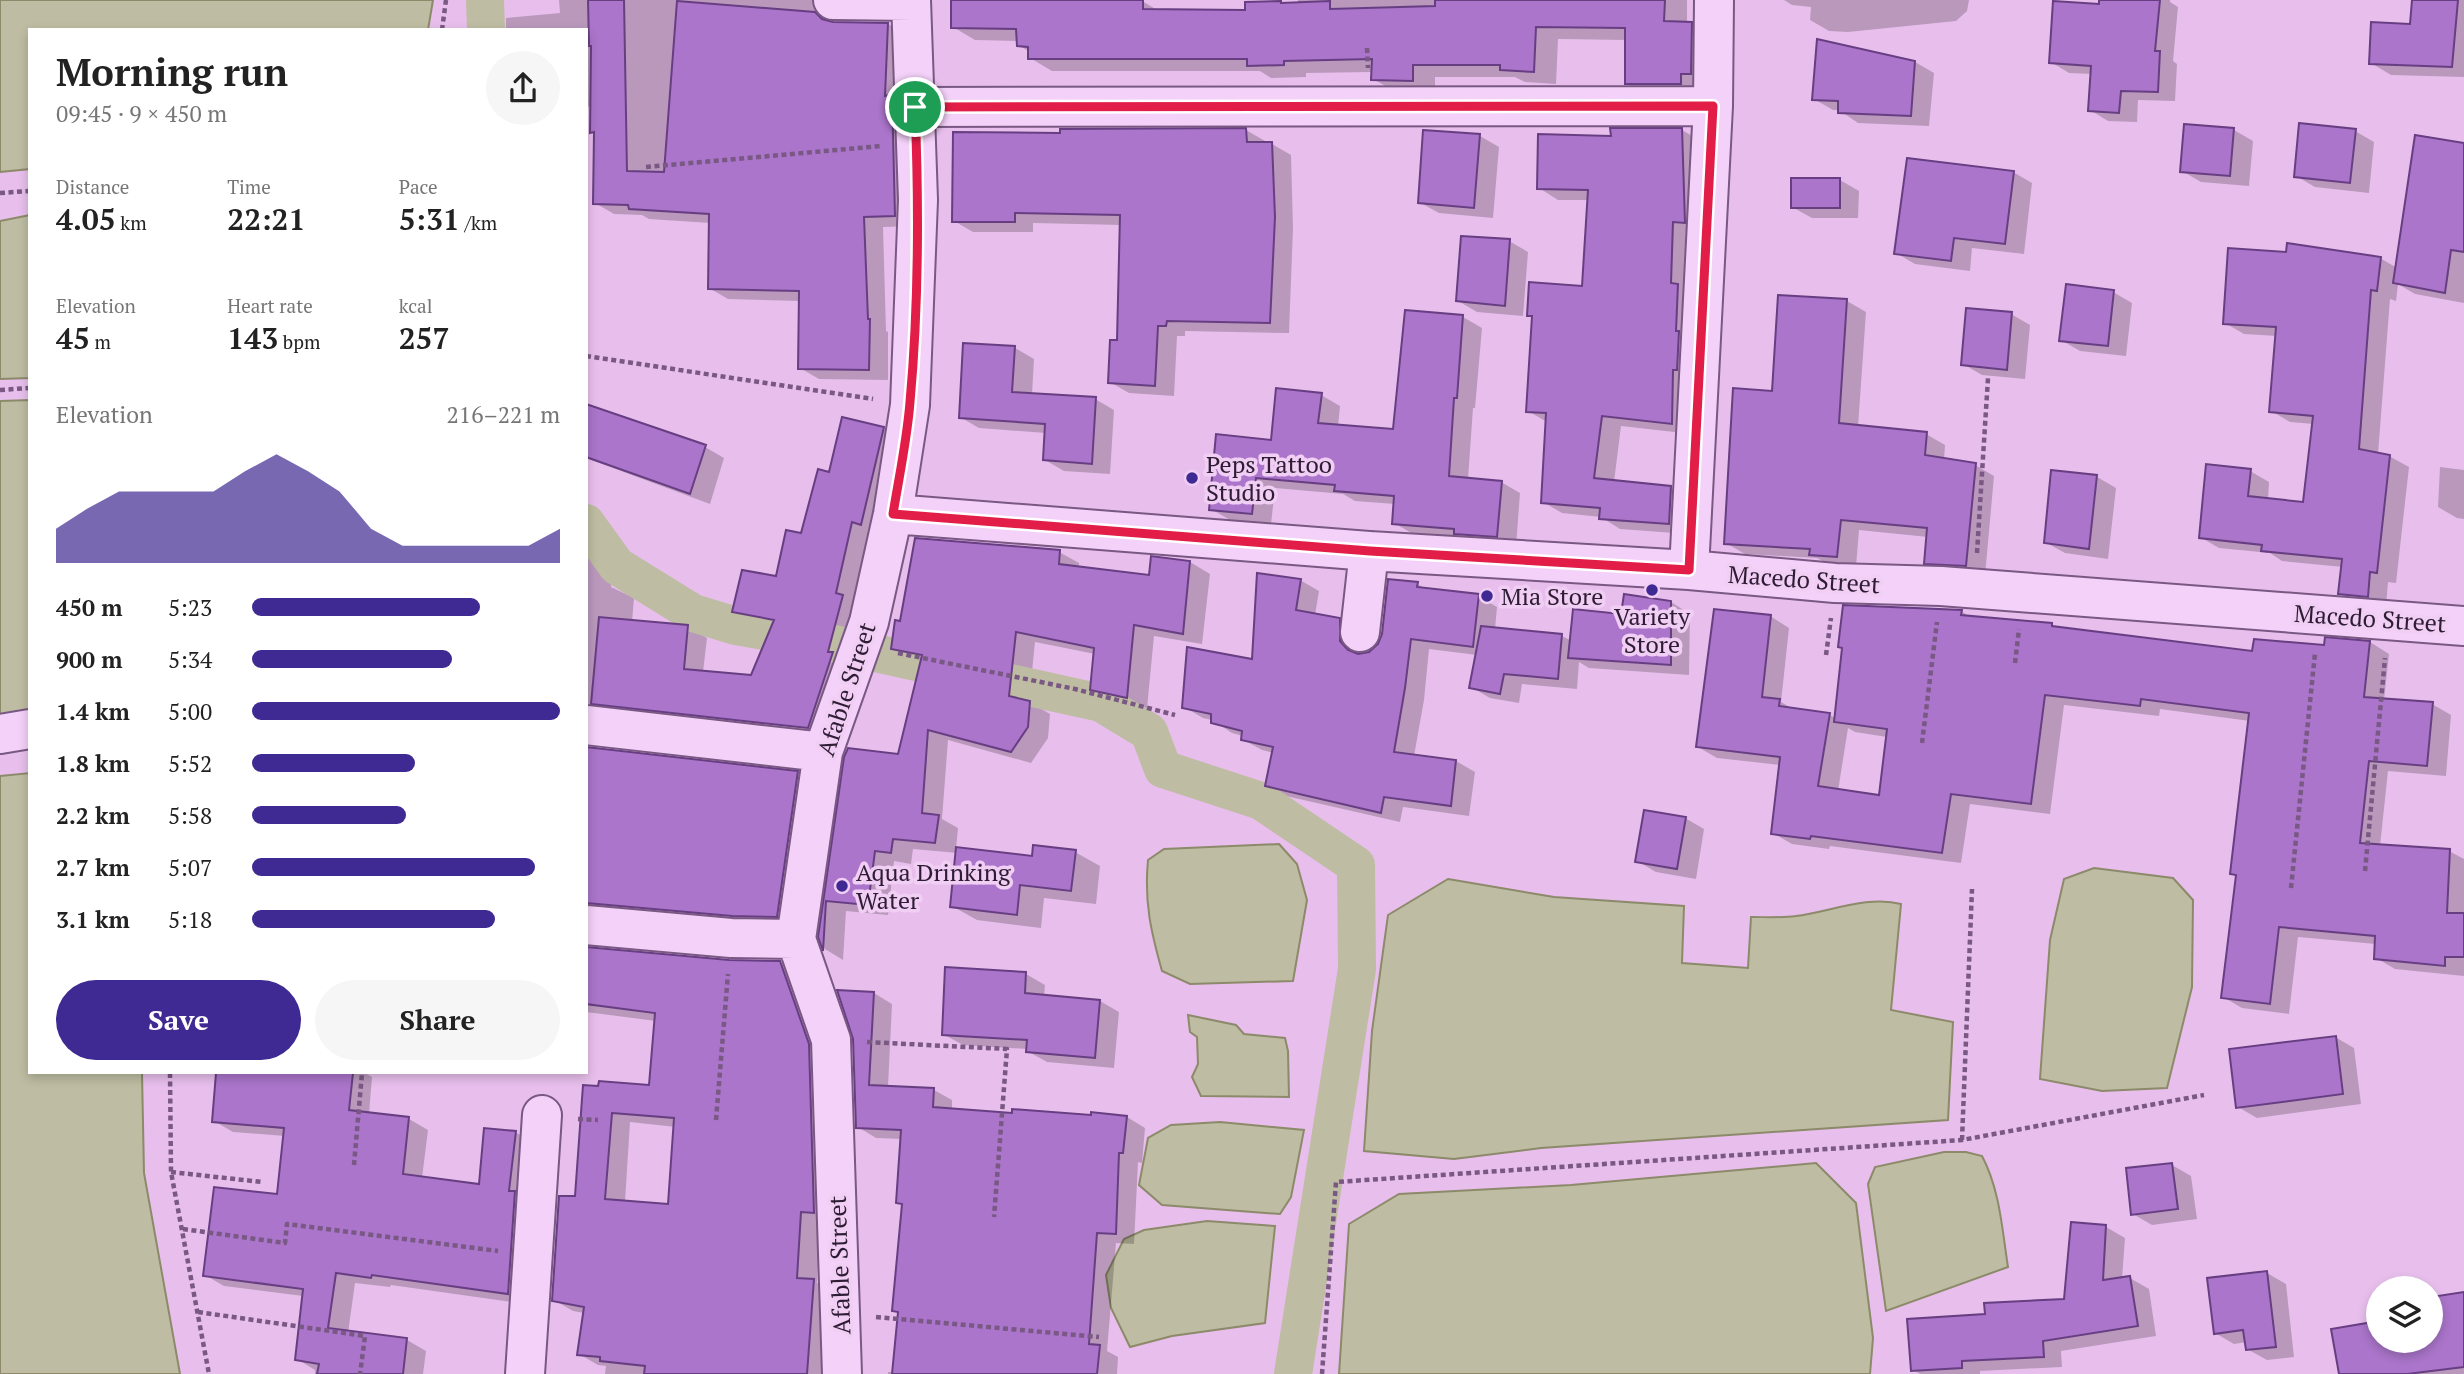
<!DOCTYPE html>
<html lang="en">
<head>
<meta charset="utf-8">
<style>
	:root { --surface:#fff; --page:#f6f6f6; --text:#222; --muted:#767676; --accent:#3f2992 }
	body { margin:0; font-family:"PT Serif",serif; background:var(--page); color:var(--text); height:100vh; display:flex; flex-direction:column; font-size:26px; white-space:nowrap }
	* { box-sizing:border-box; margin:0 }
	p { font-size:23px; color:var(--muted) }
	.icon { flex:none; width:38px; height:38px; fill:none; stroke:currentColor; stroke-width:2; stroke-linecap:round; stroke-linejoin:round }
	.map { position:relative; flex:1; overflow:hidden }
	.panel { position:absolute; left:28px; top:28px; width:560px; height:1046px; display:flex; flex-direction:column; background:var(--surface); border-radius:0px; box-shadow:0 4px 10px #0003 }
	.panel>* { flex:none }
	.tools { position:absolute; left:2366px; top:1276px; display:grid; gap:14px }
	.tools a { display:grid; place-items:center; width:77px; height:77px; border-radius:50%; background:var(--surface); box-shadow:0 4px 10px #0003; font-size:35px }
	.pin { position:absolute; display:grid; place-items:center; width:60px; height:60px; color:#fff; margin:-30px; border:4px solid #fff; border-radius:50%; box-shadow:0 2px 7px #0007 }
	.round { display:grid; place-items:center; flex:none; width:74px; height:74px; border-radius:37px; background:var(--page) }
	.overview { display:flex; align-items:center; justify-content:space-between; height:119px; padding:0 28px }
	h1 { font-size:38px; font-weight:700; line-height:52px }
	.stats { display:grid; grid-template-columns:repeat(3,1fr); gap:10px; height:119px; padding:7px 28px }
	.stats div { display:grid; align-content:center }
	.stats b { font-size:30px; font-weight:700 }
	.stats small { font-size:19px; font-weight:400 }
	.stats p { font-size:19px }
	.chart { height:196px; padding:14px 28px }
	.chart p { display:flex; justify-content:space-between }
	.chart svg { width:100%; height:126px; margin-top:7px; fill:var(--accent); opacity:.7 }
	.cta { display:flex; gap:14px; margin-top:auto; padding:14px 28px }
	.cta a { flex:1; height:80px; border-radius:42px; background:var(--accent); color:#fff; font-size:28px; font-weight:700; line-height:80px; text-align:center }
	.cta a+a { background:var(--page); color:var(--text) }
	ul { padding:0 28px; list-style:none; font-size:23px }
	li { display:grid; grid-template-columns:112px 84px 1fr; align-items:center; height:52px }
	li i { height:18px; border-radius:9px; background:var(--accent) }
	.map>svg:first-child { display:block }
	.water { fill:#bebca2; stroke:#8c8a6a; stroke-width:2 }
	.shadow { fill:#0003; fill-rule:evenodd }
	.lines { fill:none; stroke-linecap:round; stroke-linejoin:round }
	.canal { stroke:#bebca2; stroke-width:38 }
	.building { fill:#aa75ca; stroke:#683e83; stroke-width:2; fill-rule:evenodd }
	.minor-casing { stroke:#795884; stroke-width:42 }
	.path { stroke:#795884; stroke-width:4.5; stroke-dasharray:5 3.5; stroke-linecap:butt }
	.minor { stroke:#f4d1f8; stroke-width:38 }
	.route-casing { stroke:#fff; stroke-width:14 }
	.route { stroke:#e11d48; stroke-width:9 }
	.poi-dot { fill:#3f2992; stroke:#f1cef4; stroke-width:2.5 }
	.labels { text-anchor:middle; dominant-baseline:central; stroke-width:7; stroke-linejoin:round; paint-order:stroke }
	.poi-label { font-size:24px; fill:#2d1c34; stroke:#f1cef4; text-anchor:start }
	.street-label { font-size:24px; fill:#2d1c34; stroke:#f1cef4 }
</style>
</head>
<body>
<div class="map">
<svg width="2464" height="1374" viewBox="0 0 2464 1374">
	<rect width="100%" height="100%" fill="#e8bfec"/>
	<path class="water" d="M0,0H433L428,30H30V169L0,172Z
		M30,215V378L0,379V221Z
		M30,400V719L0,724V401Z
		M30,773V1073H142L144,1173L180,1374H0V776Z
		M1279,844L1297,864L1307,900L1293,981L1190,984L1162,971C1151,932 1144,902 1148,860L1164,849Z
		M2094,868L2173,878L2193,900L2192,987L2167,1088L2102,1091L2040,1079L2050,940L2064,879Z
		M1448,879L1554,897L1684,906L1682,963L1748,968L1751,917C1766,917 1781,918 1796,916C1829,912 1868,895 1901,904L1891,1010L1953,1022L1948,1120L1541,1148L1454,1159L1364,1151L1372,1031L1388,915Z
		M1188,1015L1236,1025L1244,1034L1285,1038L1288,1051L1289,1097L1201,1096L1192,1077L1198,1064L1197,1037L1190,1032Z
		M1220,1122L1304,1130L1291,1197L1280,1214L1162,1205L1139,1185L1148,1138L1171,1125Z
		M1944,1152H1966L1982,1156C2000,1190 2002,1229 2008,1267L1886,1311L1868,1184L1875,1167Z
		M1816,1163L1856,1203L1873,1338L1870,1374H1339L1349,1224L1399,1194L1571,1185Z
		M1207,1221L1275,1226L1265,1323L1172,1336L1130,1347L1111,1308L1106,1275L1124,1239L1144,1230Z"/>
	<path class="shadow" d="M559,0H833L830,11L832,23L888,24L907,35L914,226L883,227L886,331L888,332V380L819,379L800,368L801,301L728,299L709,288L710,223L649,219L642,215L614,214L595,203L596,134L592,132V106L586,107V30H506V18L560,13Z
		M953,0L1142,1L1159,11L1247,12L1246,4L1298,2V0H1687V24H1691L1714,37L1713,86L1649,96L1626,83V40L1558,39L1556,84L1525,82L1515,77H1435V93L1396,92L1373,79V72L1306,73V77L1271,78L1260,71H1052L1030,58V52L1018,45V41L975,40L953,27Z
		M1784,0H1969L1967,11L1956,21L1848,32L1829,31L1810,20L1811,7L1792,5Z
		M2100,0H2170V2L2178,7L2173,61L2177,64L2175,101L2138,100L2137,122L2108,121L2090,110L2093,74L2069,73L2051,62L2100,6Z
		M2413,0H2464V77L2391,75L2371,63L2412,26Z
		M1915,62L1934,73L1929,126L1858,123L1839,110H1833L1814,99Z
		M1246,130L1265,141V144H1272L1291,155L1293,228L1289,333L1185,331V336H1177L1174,396L1129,393L1110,382L1119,342L1122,225L1033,223V232H973L954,221L1062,135Z
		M1682,130L1701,141L1692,434L1621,426L1614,482L1671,488L1690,499L1688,534L1620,529L1601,517L1562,513L1543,502L1547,422L1528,411L1533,318L1529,315L1583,288L1589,200H1558L1539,188L1612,137Z
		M2234,130L2253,141L2249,186L2201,182L2182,171Z
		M2355,131L2374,142L2369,193L2315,187L2296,176Z
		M1480,136L1499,147L1493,218L1439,213L1419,202Z
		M2464,145V303L2415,294L2398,284L2396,301L2390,299L2378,454L2389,456L2409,467L2396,583L2388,582L2386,607L2359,605L2340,594L2343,567L2282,561L2270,553L2219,548L2200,537L2250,471L2269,482L2268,500L2304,504L2314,424L2290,422L2271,411L2277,336L2244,334L2225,323L2380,258L2397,268Z
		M2013,172L2032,183L2024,254L1972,248L1970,271L1915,264L1896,253Z
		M1840,180L1859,191L1858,218H1812L1792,207Z
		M1509,241L1528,252L1523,316L1477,312L1458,301Z
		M2113,292L2132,303L2126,356L2080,351L2061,340Z
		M1847,301L1866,312L1858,427L1926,434L1945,445L1944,460L1975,465L1994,476L1985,576L1945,574L1926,563L1928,537L1859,530L1856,567L1830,565L1817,558L1745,554L1726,543L1773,393Z
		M2011,314L2030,325L2025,379L1982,375L1963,364Z
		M1463,317L1482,328L1475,408H1473L1468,479L1501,482L1520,493L1516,547L1464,538L1413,534L1394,523L1395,504L1355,501L1343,494L1275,488L1271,524L1230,520L1211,509L1272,442L1321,395L1340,406L1338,427L1395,431Z
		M1015,348L1034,359L1032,395L1095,399L1114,410L1110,474L1064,471L1045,460L1046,433L979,428L960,417Z
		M586,409L705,447L724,458L710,504L586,458Z
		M843,419L884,429L903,440L827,738L586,726V557L594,558L613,569L611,587L634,598L632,622L687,627L707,638L703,672L752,677L773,626L753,622L734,611L778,578L803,535L831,474Z
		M2440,467L2464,470V519L2457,518L2438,507Z
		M2053,472L2097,477L2116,488L2108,559L2065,553L2045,542Z
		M1059,552L1079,563V568L1151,577L1153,558L1190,562L1210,574L1202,644L1154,636L1147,708L1111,701L1091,689L1095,654L1035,642L1029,702L1050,714L1048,738L1031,763L948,740L942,819L958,828L956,849L1033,858L1075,852L1100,866L1096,904L1044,898L1041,928L977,920L952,906L958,853L913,849L911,864L894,861L888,915L846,911L843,960L825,949L820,937L846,758L900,756L922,661L913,659L893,648L902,623Z
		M1300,580L1319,591L1315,615L1339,619L1358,631L1360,655L1370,653L1379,645L1417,584L1428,590L1478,596L1497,607L1495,629L1562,636L1572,641L1622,616L1671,602L1690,614L1689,675L1589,668L1579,662L1577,689L1522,684L1519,703L1490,698L1471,687L1477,655L1429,649L1424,700L1414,756L1456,761L1475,772L1469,816L1403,807L1400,822L1286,796L1267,785L1274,753L1262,750L1242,739L1243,736L1232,733L1212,720L1203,718L1184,707L1253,661Z
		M1961,611L1972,618L2051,625L2057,628L2254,653L2370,642L2389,654L2384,700L2432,704L2451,715L2446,776L2388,771L2380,846L2449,851L2464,859V976L2395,969L2376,958V944L2298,937L2289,1014L2242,1008L2223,997L2237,876L2232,873L2250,721L2160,709L2159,716L2064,705L2050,814L1970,804L1961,863L1830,846L1829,849L1792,844L1773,833L1781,765L1717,758L1698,747L1770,616L1789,628L1781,702L1795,710L1829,715L1836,718ZM1848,728L1855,732L1887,737L1880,797L1838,791Z
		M586,748L798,773L817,784L796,927L586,926Z
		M1685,818L1704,829L1696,879L1656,872L1637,861Z
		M586,948L729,962H780L799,974L828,1056L817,1283L833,1292L830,1374H605L606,1366L598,1365L579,1354L584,1313L573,1311L554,1300L576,1198L585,1086L650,1087L656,1021L586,1012ZM630,1122L676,1127L670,1206L625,1202Z
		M1026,974L1045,985L1044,996L1100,1001L1119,1012L1114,1068L1047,1062L1027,1051L1028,1049L963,1045L943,1034Z
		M874,993L892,1004L888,1087L934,1090L952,1100V1110L1092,1117V1114L1127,1117L1145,1128L1142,1163L1138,1162L1134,1244L1116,1243L1107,1351L1118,1357L1117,1374H888V1372H894L899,1313L894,1310L904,1206L898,1202L902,1139L876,1138L858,1127Z
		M2335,1037L2354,1048L2361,1104L2257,1118L2238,1107Z
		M217,1073H365L372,1077L369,1114L409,1119L428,1130L422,1178L480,1186L515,1132L534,1143L527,1304L391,1285L390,1287L355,1283L348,1333L407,1340L426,1351L423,1374H315V1370L297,1359L303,1296L224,1286L205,1275L278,1196L285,1136L233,1132L214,1121Z
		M2172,1165L2191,1176L2197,1219L2152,1225L2133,1214Z
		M2072,1224L2106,1227L2125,1238L2122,1279L2130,1278L2149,1289L2156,1336L2061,1351L2062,1367L1980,1371V1374H1920L1913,1370L1986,1315L2066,1300Z
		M2267,1273L2286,1284L2294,1357L2267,1360L2247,1349V1342L2234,1344L2215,1333Z
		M2464,1294V1374H2341L2333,1330L2378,1323V1340H2431V1299Z"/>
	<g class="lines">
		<path class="canal" d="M485,0L486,30
			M586,523L617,566L693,613L736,626L821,641L1101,703L1149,732L1163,769L1261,801L1356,865L1357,969L1293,1374"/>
	</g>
	<path class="building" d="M588,0H624L627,171L664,172L677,1L815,12L822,19L833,22L888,23L885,96L892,94L895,216L864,217L868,319H870L869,370L798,369L799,291L708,289L709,214L629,209L628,205L593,204L594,132L590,133L591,46H589Z
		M951,0H1143V9L1245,10V2L1281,1V3L1330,1V9L1435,6V0H1665L1664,21L1692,22L1691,74H1681V84H1625V28L1536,27L1534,72L1500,70V65H1413V81L1371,80L1372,59L1284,61V65L1247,66V59H1028V47L1017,46L1016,29L951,28Z
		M2099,0H2160L2155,51H2160L2158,92L2121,91L2119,113L2088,111L2091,66L2049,63L2053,1L2099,4Z
		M2412,0H2458L2452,67L2369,64L2371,22L2410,24Z
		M1817,39L1915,61L1911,116L1838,113V101L1812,100Z
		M2299,123L2356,129L2350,183L2294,177Z
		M2184,124L2234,128L2230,176L2180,172Z
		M1246,128L1247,142H1272L1275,217L1270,323L1167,321L1166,326H1158L1155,386L1108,383L1110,340H1117L1120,215L1015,213V222H952L953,132L1060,133V129Z
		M1610,128H1682L1685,223L1673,222L1671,283L1678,284L1676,331H1679L1677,370H1673L1672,424L1602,416L1594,478L1671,486L1669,524L1599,519L1600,508L1541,503L1546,413L1526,412L1532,316H1527L1529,282L1582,286L1588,190L1537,189L1538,134L1611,136Z
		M1423,130L1480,134L1474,208L1418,203Z
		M2415,135L2464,143V252L2451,250L2445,293L2393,283Z
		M1907,158L2014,171L2005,244L1954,238L1951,261L1894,254Z
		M1791,178H1840V208H1791Z
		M1461,236L1510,239L1505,306L1456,301Z
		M2287,243L2381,257L2377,291L2371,290L2359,449L2390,455L2377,573L2370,572L2368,597L2338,594L2342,559L2261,551L2262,545L2199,538L2206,464L2251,469L2248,496L2303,502L2313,416L2269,412L2276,327L2223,324L2228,248L2286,252Z
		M2066,284L2114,290L2108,346L2059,341Z
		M1778,295L1847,299L1839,423L1927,432L1925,455L1976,463L1966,566L1924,564L1927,528L1841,520L1837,557L1809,555L1810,549L1724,544L1733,388L1772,391Z
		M1966,308L2012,312L2007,370L1961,365Z
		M1405,310L1463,315L1457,398H1454L1449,476L1502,481L1497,537L1454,534V529L1392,524L1394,496L1334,491L1335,485L1256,478L1252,514L1209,510L1216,434L1271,440L1276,388L1322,393L1318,423L1393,429Z
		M963,343L1015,346L1012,392L1096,397L1092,464L1043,460L1045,424L959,418Z
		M586,404L706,445L690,494L586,457Z
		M842,417L884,427L861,525L852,522L836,593L843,595L828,652H833L808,728L591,704L599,617L688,625L684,669L751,675L774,620L732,612L742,570L776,576L786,530L801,533L818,469L829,472Z
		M2051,470L2097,475L2089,549L2044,543Z
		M915,538L1060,550L1059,564L1149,575L1151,556L1190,561L1183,634L1134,625L1127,698L1090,690L1094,648L1016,632L1009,696L1030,701L1028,727L1011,752L928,730L922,813L939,815L935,843L893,839L891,853L875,851L868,905L826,901L823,951L818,937L844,757L848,748L898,754L922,655L891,649L895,620L900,621Z
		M1257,573L1301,579L1296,610L1340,618V641L1348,650L1358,654L1369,652L1378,644L1382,634L1388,579L1418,582L1417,587L1479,594L1473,647L1411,639L1405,688L1394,752L1456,760L1451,806L1384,797L1381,813L1265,786L1273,747L1241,740L1242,731L1211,723V714L1182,708L1187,647L1252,659Z
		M1624,594L1671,601V665L1568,658L1573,609L1621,614Z
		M1843,605L1962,610L1961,615L2052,623V626L2252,651L2254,639L2324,645L2325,637L2370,641L2364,697L2433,702L2427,766L2369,761L2360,843L2450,849L2447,913H2464V957H2445V966L2374,959L2375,936L2279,927L2270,1004L2221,998L2236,875L2230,874L2249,713L2141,699L2140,706L2045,695L2031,804L1951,794L1942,853L1811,836L1810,839L1771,834L1780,757L1696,747L1714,609L1771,615L1762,697L1780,699L1779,706L1830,713L1818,786L1879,795L1887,729L1834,722L1842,648L1838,647Z
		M1481,626L1562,634L1558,679L1504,674L1500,694L1469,688Z
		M586,747L798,771L777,917L732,916L586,903Z
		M1644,810L1686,817L1677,869L1635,862Z
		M1033,845L1076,850L1071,891L1020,885L1017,915L950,907L956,847L1032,856Z
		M586,947L729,960L780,961L809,1044L814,1213L801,1212L797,1278L814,1279L807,1374H644L645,1366L600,1361V1357L577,1355L584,1307L552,1301L559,1196H575L583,1085L598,1086L599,1081L649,1085L655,1013L586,1004ZM612,1113L674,1118L668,1204L605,1199Z
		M945,967L1026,972L1025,993L1100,1000L1095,1058L1026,1052L1027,1040L942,1035Z
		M837,990L874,992L869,1085L934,1088L933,1107L1012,1113V1109L1091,1115V1112L1127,1116L1123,1153H1119L1116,1234L1097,1233L1089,1344L1100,1345L1097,1374H892L898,1312L892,1311L902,1204L896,1203L901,1130L856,1128L853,1039Z
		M2336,1036L2343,1094L2236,1108L2229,1049Z
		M216,1073H353L349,1110L409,1117L403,1174L479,1184L484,1128L516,1131L509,1191H515L508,1294L372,1275L371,1278L336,1273L328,1328L407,1338L403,1374H317L319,1364L295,1360L303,1289L203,1276L214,1187L277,1194L284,1128L212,1122Z
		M2172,1163L2178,1209L2131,1215L2126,1168Z
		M2071,1222L2106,1225L2103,1280L2130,1276L2138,1326L2043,1341L2044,1357L1962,1361V1368L1911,1371L1907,1319L1985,1314L1984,1303L2064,1299Z
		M2267,1271L2276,1347L2246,1350L2243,1330L2214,1334L2207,1278Z
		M2464,1292V1367L2407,1374H2339L2331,1329L2373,1322L2377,1340H2431V1297Z"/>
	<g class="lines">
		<g class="minor-casing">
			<path id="minor" d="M833,0L911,1
				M915,107L1713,106
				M893,514L1369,551L1689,570L1835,583L1941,586L2464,626
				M1689,570L1713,106L1714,0
				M1360,632L1369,551
				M586,725L823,752
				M0,734L30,729
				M586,925L731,938L796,939
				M525,1374L542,1115
				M842,1374L831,1040L796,939L823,752L869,622L893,514L910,405L918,200L911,0"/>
		</g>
		<path class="path" d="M442,30L446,0
			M1367,48L1368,68
			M646,167L881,146
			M0,193L30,191
			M586,356L873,399
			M0,390L30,388
			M1977,553L1988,378
			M898,653L1075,689L1175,715
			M1826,655L1831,618
			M2015,663L2019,629
			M1922,743L1937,622
			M2365,871L2385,658
			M2291,888L2315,653
			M867,1042L1007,1049L994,1217
			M170,1073L171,1172L209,1374
			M578,1119L598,1120
			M716,1120L728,974
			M1962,1140L1972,889
			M354,1165L362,1073
			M171,1172L262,1182
			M183,1229L285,1243L287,1224L498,1251
			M198,1312L365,1336L360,1374
			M876,1317L1099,1337
			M1322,1374L1336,1182L1962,1140L2204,1095"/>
		<use href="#minor" class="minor"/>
	</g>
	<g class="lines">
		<g class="route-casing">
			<path id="route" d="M1713,106L1689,570L1370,551L893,514C899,477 907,440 910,402C919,304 919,205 915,107Z"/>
		</g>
		<use href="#route" class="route"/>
	</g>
	<g class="poi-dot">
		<circle cx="1192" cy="478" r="7"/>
		<circle cx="1652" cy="590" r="7"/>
		<circle cx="1487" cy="596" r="7"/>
		<circle cx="842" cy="886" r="7"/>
	</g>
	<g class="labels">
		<g class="poi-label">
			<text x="1206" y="464">Peps Tattoo<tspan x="1206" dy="28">Studio</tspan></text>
			<text x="1501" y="596">Mia Store</text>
			<text x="1652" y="616" text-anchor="middle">Variety<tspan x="1652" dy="28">Store</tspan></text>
			<text x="856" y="872">Aqua Drinking<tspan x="856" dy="28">Water</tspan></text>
		</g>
		<g class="street-label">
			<text transform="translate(1804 579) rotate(4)">Macedo Street</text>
			<text transform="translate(2370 618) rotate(4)">Macedo Street</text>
			<text transform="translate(846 689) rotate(-72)">Afable Street</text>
			<text transform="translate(839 1265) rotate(-92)">Afable Street</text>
		</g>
	</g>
</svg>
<div class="tools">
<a><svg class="icon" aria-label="layers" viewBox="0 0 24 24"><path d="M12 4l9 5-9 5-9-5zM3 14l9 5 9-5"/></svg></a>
</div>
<div class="pin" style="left:915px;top:107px;background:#1e9e55"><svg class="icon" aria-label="arrive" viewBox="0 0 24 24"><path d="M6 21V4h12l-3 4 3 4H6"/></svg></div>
<section class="panel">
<div class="overview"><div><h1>Morning run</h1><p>09:45 · 9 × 450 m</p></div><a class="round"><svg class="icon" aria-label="share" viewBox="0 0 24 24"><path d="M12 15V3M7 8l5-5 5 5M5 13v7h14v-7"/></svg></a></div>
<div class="stats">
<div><p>Distance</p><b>4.05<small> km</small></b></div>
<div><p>Time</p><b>22:21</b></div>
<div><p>Pace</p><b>5:31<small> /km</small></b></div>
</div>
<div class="stats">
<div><p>Elevation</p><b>45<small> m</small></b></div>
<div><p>Heart rate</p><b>143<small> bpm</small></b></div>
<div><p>kcal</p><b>257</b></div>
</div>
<div class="chart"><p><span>Elevation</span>216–221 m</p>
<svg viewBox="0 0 160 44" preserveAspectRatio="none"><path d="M0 44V32L10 25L20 19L30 19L40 19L50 19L60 12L70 6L80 12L90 19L100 32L110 38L120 38L130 38L140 38L150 38L160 32V44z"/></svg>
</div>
<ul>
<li><b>450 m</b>5:23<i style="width:74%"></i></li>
<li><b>900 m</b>5:34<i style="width:65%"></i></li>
<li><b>1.4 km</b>5:00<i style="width:100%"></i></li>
<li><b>1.8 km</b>5:52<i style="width:53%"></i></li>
<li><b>2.2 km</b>5:58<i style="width:50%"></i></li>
<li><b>2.7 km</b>5:07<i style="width:92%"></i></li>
<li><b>3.1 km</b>5:18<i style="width:79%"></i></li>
</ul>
<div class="cta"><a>Save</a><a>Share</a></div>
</section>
</div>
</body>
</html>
